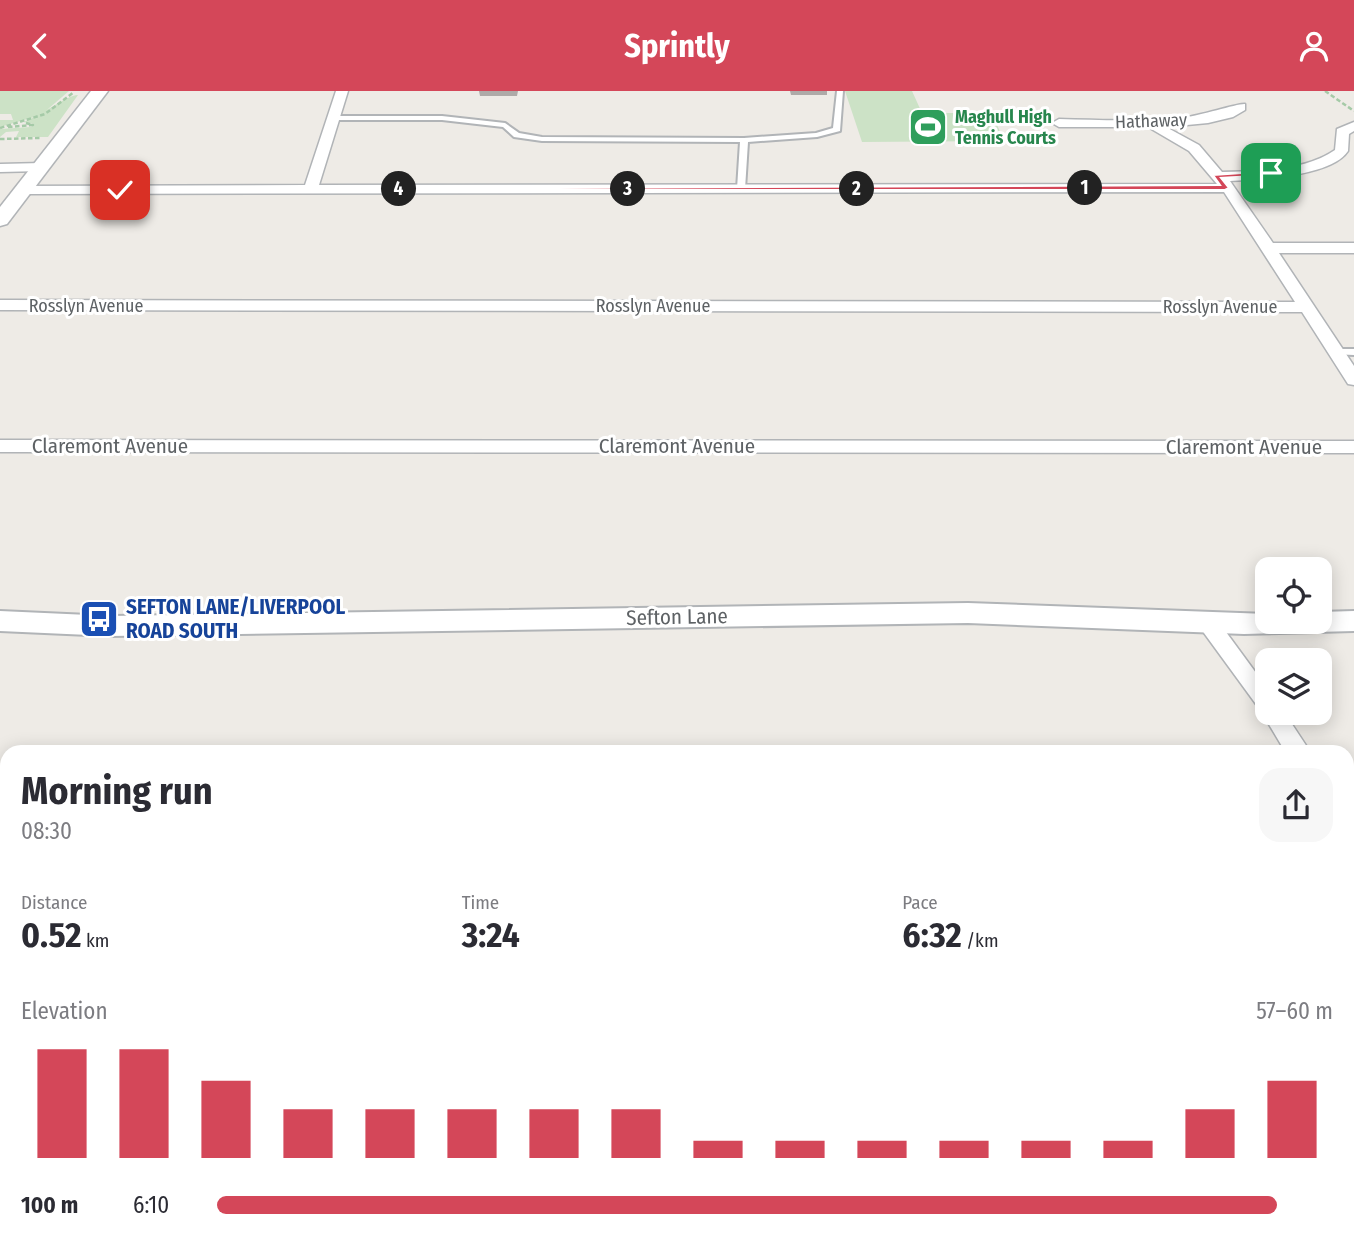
<!DOCTYPE html>
<html lang="en">
<head>
<meta charset="utf-8">
<style>
	:root { --surface:#fff; --page:#f7f7f7; --text:#2b2b33; --muted:#7c7c81; --accent:#d44759 }
	body { margin:0; font-family:"Fira Sans Condensed",sans-serif; background:var(--page); color:var(--text); height:100vh; display:flex; flex-direction:column; font-size:26px; white-space:nowrap }
	* { box-sizing:border-box; margin:0 }
	p { font-size:23px; color:var(--muted) }
	.icon { flex:none; width:38px; height:38px; fill:none; stroke:currentColor; stroke-width:2; stroke-linecap:round; stroke-linejoin:round }
	.map { position:relative; flex:1; overflow:hidden }
	.sheet { position:absolute; left:0px; top:654px; width:1354px; height:502px; display:flex; flex-direction:column; background:var(--surface); border-radius:21px 21px 0 0; box-shadow:0 4px 18px #0003 }
	.sheet>* { flex:none }
	.tools { position:absolute; left:1255px; top:466px; display:grid; gap:14px }
	.tools a { display:grid; place-items:center; width:77px; height:77px; border-radius:14px; background:var(--surface); box-shadow:0 4px 18px #0003; font-size:35px }
	.pin { position:absolute; display:grid; place-items:center; width:60px; height:60px; color:#fff; margin:-30px; border-radius:14px; box-shadow:0 4px 10px #0006 }
	.km { position:absolute; width:35px; height:35px; margin:-18px; border-radius:50%; background:#222; color:#fff; font-size:19px; line-height:35px; text-align:center }
	.round { display:grid; place-items:center; flex:none; width:74px; height:74px; border-radius:21px; background:var(--page) }
	.head { display:flex; align-items:center; justify-content:space-between; height:119px; padding:0 21px }
	h1 { font-size:38px; font-weight:700; line-height:52px }
	.figures { display:grid; grid-template-columns:repeat(3,1fr); gap:10px; height:119px; padding:7px 21px }
	.figures div { display:grid; align-content:center }
	.figures b { font-size:35px; font-weight:700 }
	.figures small { font-size:19px; font-weight:400 }
	.figures p { font-size:19px }
	.chart { height:196px; padding:14px 21px }
	.chart p { display:flex; justify-content:space-between }
	.chart svg { width:100%; height:126px; margin-top:7px; stroke:var(--accent); stroke-width:6 }
	ul { padding:0 21px; list-style:none; font-size:23px }
	li { display:grid; grid-template-columns:112px 84px 1fr; align-items:center; height:52px }
	li i { height:18px; border-radius:9px; background:var(--accent) }
	header { display:flex; justify-content:space-between; align-items:center; height:91px; padding:0 21px; background:var(--accent); color:#fff; font-size:32px; font-weight:700 }
	.map>svg:first-child { display:block }
	.green { fill:#cce2c6 }
	.lines { fill:none; stroke-linecap:round; stroke-linejoin:round }
	.service-casing { stroke:#b1b4b7; stroke-width:4 }
	.minor-casing { stroke:#b1b4b7; stroke-width:3 }
	.tertiary-casing { stroke:#b1b4b7; stroke-width:3 }
	.secondary-casing { stroke:#b1b4b7; stroke-width:4 }
	.path { stroke:#a5caa7; stroke-width:2.5; stroke-dasharray:4.5 2.5; stroke-linecap:butt }
	.service { fill:#fff; fill-rule:evenodd }
	.minor { fill:#fff; fill-rule:evenodd }
	.tertiary { fill:#fff; fill-rule:evenodd }
	.secondary { fill:#fff; fill-rule:evenodd }
	.wall { fill:#aeaaa8 }
	.shaded-wall { fill:#8d8b88 }
	.building { fill:#cac6c3; stroke:#8d8b88; stroke-width:2 }
	.route { fill:#d44759; stroke:#fff; stroke-width:2 }
	.labels { text-anchor:middle; dominant-baseline:central; stroke-width:6; stroke-linejoin:round; paint-order:stroke }
	.far-leisure-label { font-size:18px; font-weight:bold; fill:#27864d; stroke:#fff; text-anchor:start }
	.far-street-label { font-size:18px; fill:#5e6265; stroke:#fff }
	.street-label { font-size:21px; fill:#5e6265; stroke:#fff }
	.transit-label { font-size:21px; font-weight:bold; fill:#164399; stroke:#fff; text-anchor:start }
</style>
</head>
<body>
<header><svg class="icon" aria-label="back" viewBox="0 0 24 24"><path d="M15 5l-7 7 7 7"/></svg>Sprintly<svg class="icon" aria-label="person" viewBox="0 0 24 24"><circle cx="12" cy="8" r="4"/><path d="M4 21q1-7 8-7t8 7"/></svg></header>
<div class="map">
<svg width="1354" height="1156" viewBox="0 0 1354 1156">
	<rect width="100%" height="100%" fill="#eeebe6"/>
	<path class="green" d="M0,0H69L41,24L0,36V29H13L11,23H0Z
		M845,0H912L922,22H992L1004,50L862,51Z
		M78,4L48,46H16L19,40L6,41L0,46V38L31,36L34,33L23,31C42,25 66,4 78,4Z
		M399,1150H1110L1113,1156H398Z"/>
	<g class="lines">
		<g class="service-casing">
			<path id="service" d="M837,0H843L840,40L817,46L748,51L745,98L741,100L737,98L740,51L542,50L514,46L503,36L442,29H335L331,27L335,25H442L505,32L519,42L542,46L744,47L816,42L833,37Z
				M1334,258H1354V264L1331,263V259Z"/>
		</g>
		<g class="minor-casing">
			<path id="minor" d="M336,0H348L319,94L1217,93L1189,60L1148,36H1059L1052,32L1059,28C1101,29 1144,31 1186,26C1199,25 1239,12 1245,13V19L1233,26L1208,32L1166,36L1199,54L1222,81C1258,80 1305,80 1335,59L1337,38L1354,31V40L1349,43L1348,60C1331,86 1259,88 1230,90L1273,152H1354V162H1279L1354,275V294L1348,293L1302,221L0,219V209L1295,211L1224,101L24,103L17,99L24,95L305,94Z
				M0,73L42,72L49,76L42,80L0,81Z
				M0,349L1354,350V362L0,361Z
				M1207,524L1215,526L1267,597V621H1284L1311,662H1286L1261,620L1196,531Z
				M1348,865L1354,866V888L1348,887Z"/>
		</g>
		<g class="tertiary-casing">
			<path id="tertiary" d="M91,0H108L7,133L0,135V116Z"/>
		</g>
		<g class="secondary-casing">
			<path id="secondary" d="M968,512L1267,523V530H1320V521L1354,520V540L1244,543L968,532L111,545L0,540V520L111,525Z"/>
		</g>
		<path class="path" d="M1325,0L1354,20
			M8,36L33,34L26,32
			M0,37L45,23L74,1
			M0,48L40,47"/>
		<use href="#service" class="service"/>
		<use href="#minor" class="minor"/>
		<use href="#tertiary" class="tertiary"/>
		<use href="#secondary" class="secondary"/>
	</g>
	<path class="wall" d="M479,0H518L517,5H480Z
		M790,0H827V4H791Z
		M0,922L7,924V1140L0,1138Z
		M100,1150H285L282,1156H129Z"/>
	<path class="shaded-wall" d="M266,1150H285L282,1156H263Z"/>
	<path class="building" d="M0,922L7,924V1113L5,1116L0,1115Z
		M195,1150H266L263,1156H215L194,1152Z"/>
	<path class="route" d="M1271,80L1274,84L1221,87L1229,97L1225,99H116L1220,94L1213,84Z"/>
	<defs>
		<g id="stadium-square" transform="scale(2.0125)"><rect x="-9" y="-9" width="18" height="18" rx="4" fill="#2e9e5b" stroke="#fff"/><path d="M0-5a6.5 5 0 1 0 0 10a6.5 5 0 1 0 0-10ZM-3.5-1.8h7v3.6h-7Z" fill="#fff"/></g>
		<g id="bus-square" transform="scale(2.0125)"><rect x="-9" y="-9" width="18" height="18" rx="4" fill="#1a4fb4" stroke="#fff"/><path d="M-5-6H5V4H4V6H2V4H-2V6H-4V4H-5ZM-3.5-4V0h7V-4ZM-3.5 1.2v1.5H-2V1.2ZM2 1.2v1.5H3.5V1.2Z" fill="#fff"/></g>
	</defs>
	<g fill-rule="evenodd">
		<use href="#stadium-square" x="928" y="36"/>
		<use href="#bus-square" x="99" y="528"/>
	</g>
	<g class="labels">
		<g class="far-leisure-label">
			<text x="955" y="26">Maghull High<tspan x="955" dy="21">Tennis Courts</tspan></text>
		</g>
		<g class="far-street-label">
			<text transform="translate(1151 30) rotate(-2)">Hathaway</text>
			<text x="86" y="215">Rosslyn Avenue</text>
			<text x="653" y="215">Rosslyn Avenue</text>
			<text x="1220" y="216">Rosslyn Avenue</text>
		</g>
		<g class="street-label">
			<text x="110" y="355">Claremont Avenue</text>
			<text x="677" y="355">Claremont Avenue</text>
			<text x="1244" y="356">Claremont Avenue</text>
			<text transform="translate(677 526) rotate(-1)">Sefton Lane</text>
		</g>
		<g class="transit-label">
			<text x="126" y="516">SEFTON LANE/LIVERPOOL<tspan x="126" dy="24">ROAD SOUTH</tspan></text>
		</g>
	</g>
</svg>
<div class="tools">
<a><svg class="icon" aria-label="locate" viewBox="0 0 24 24"><circle cx="12" cy="12" r="6"/><path d="M12 2v4M12 18v4M2 12h4M18 12h4"/></svg></a>
<a><svg class="icon" aria-label="layers" viewBox="0 0 24 24"><path d="M12 4l9 5-9 5-9-5zM3 14l9 5 9-5"/></svg></a>
</div>
<div class="pin" style="left:1271px;top:82px;background:#1e9e55"><svg class="icon" aria-label="arrive" viewBox="0 0 24 24"><path d="M6 21V4h12l-3 4 3 4H6"/></svg></div>
<div class="pin" style="left:120px;top:99px;background:#d93025"><svg class="icon" aria-label="check" viewBox="0 0 24 24"><path d="M5 12l5 5 9-10"/></svg></div>
<b class="km" style="left:1085px;top:97px">1</b>
<b class="km" style="left:857px;top:98px">2</b>
<b class="km" style="left:628px;top:98px">3</b>
<b class="km" style="left:399px;top:98px">4</b>
<section class="sheet">
<div class="head"><div><h1>Morning run</h1><p>08:30</p></div><a class="round"><svg class="icon" aria-label="share" viewBox="0 0 24 24"><path d="M12 15V3M7 8l5-5 5 5M5 13v7h14v-7"/></svg></a></div>
<div class="figures">
<div><p>Distance</p><b>0.52<small> km</small></b></div>
<div><p>Time</p><b>3:24</b></div>
<div><p>Pace</p><b>6:32<small> /km</small></b></div>
</div>
<div class="chart"><p><span>Elevation</span>57–60 m</p>
<svg viewBox="0 0 160 44" preserveAspectRatio="none"><path d="M5 44V6M15 44V6M25 44V17M35 44V27M45 44V27M55 44V27M65 44V27M75 44V27M85 44V38M95 44V38M105 44V38M115 44V38M125 44V38M135 44V38M145 44V27M155 44V17"/></svg>
</div>
<ul>
<li><b>100 m</b>6:10<i style="width:95%"></i></li>
</ul>
</section>
</div>
</body>
</html>
